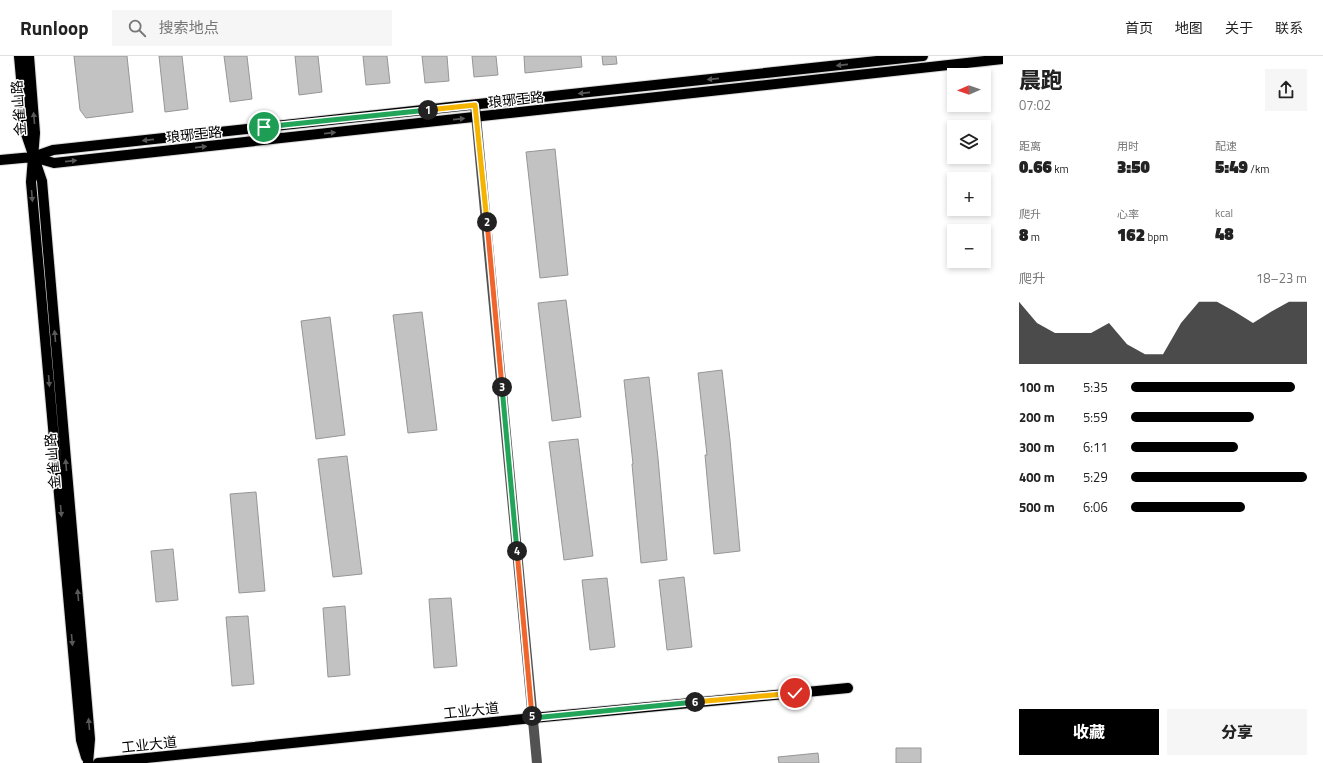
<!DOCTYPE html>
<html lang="zh">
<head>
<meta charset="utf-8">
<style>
	:root { --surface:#fff; --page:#f6f6f6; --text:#222; --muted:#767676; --line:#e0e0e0; --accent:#000 }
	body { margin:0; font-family:"Titillium Web","Noto Sans SC",sans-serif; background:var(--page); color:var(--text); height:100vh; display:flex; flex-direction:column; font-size:15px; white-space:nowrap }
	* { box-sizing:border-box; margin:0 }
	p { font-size:13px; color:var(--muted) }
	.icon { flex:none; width:22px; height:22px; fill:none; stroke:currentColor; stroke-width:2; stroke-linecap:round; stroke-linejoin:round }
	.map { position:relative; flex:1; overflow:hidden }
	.side { display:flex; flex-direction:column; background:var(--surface); width:320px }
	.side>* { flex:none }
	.needle { width:26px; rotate:268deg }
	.tools { position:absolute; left:947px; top:12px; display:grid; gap:8px }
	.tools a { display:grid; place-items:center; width:44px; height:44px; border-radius:0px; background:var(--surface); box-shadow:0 2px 6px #0003; font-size:20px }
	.pin { position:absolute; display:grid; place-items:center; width:34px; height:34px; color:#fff; margin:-17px; border:2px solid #fff; border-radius:50%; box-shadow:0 1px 4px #0007 }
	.km { position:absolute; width:20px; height:20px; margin:-10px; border-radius:50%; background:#222; color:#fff; font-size:11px; line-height:20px; text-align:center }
	.round { display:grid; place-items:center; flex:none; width:42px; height:42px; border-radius:0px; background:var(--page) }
	.overview { display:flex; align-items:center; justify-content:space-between; height:68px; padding:0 16px }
	h1 { font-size:22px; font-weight:800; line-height:30px }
	.metrics { display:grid; grid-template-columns:repeat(3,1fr); gap:6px; height:68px; padding:4px 16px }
	.metrics div { display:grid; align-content:center }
	.metrics b { font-size:17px; font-weight:800 }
	.metrics small { font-size:11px; font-weight:400 }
	.metrics p { font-size:11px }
	.chart { height:112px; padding:8px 16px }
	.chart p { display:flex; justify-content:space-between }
	.chart svg { width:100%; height:72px; margin-top:4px; fill:var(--accent); opacity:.7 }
	.primary-button { display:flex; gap:8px; margin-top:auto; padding:8px 16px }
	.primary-button a { flex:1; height:46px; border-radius:0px; background:var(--accent); color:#fff; font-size:16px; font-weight:800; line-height:46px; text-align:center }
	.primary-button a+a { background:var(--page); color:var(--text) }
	ul { padding:0 16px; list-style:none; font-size:13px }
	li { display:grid; grid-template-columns:64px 48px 1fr; align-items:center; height:30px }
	li i { height:10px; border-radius:5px; background:var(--accent) }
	header { display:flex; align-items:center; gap:24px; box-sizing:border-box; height:56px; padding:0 20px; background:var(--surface); border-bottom:1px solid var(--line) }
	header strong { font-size:19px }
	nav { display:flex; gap:22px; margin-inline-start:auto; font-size:14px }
	.search { width:280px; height:36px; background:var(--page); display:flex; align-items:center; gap:10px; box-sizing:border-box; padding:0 14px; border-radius:0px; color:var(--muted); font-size:15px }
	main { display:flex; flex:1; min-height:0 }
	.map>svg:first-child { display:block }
	.building { fill:#c2c2c2; stroke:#969696 }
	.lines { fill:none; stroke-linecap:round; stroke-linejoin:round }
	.major-casing { stroke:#dbdbdb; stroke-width:12 }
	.minor { stroke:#525252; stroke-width:10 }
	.major { stroke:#000; stroke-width:10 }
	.oneway { fill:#595959 }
	.split-1-casing { stroke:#fff; stroke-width:8 }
	.split-2-casing { stroke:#fff; stroke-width:8 }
	.split-3-casing { stroke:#fff; stroke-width:8 }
	.split-4-casing { stroke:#fff; stroke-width:8 }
	.split-5-casing { stroke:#fff; stroke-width:8 }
	.split-6-casing { stroke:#fff; stroke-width:8 }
	.split-7-casing { stroke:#fff; stroke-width:8 }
	.split-1 { stroke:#22a559; stroke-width:5 }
	.split-2 { stroke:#f5b400; stroke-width:5 }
	.split-3 { stroke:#f0652b; stroke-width:5 }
	.split-4 { stroke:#22a559; stroke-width:5 }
	.split-5 { stroke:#f0652b; stroke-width:5 }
	.split-6 { stroke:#22a559; stroke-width:5 }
	.split-7 { stroke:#f5b400; stroke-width:5 }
	.labels { text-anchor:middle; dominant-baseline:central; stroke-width:3; stroke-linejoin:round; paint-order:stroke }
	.street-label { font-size:14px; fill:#000; stroke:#fff }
</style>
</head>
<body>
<header>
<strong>Runloop</strong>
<div class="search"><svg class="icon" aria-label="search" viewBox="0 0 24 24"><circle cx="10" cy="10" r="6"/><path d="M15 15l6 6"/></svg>搜索地点</div>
<nav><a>首页</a><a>地图</a><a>关于</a><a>联系</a></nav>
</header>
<main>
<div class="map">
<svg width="1003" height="707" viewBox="0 0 1003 707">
	<rect width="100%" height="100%" fill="#fff"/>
	<path class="building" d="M74,0H127L133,56L86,62L80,54Z
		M159,0H182L188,53L165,56Z
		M224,0H247L252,43L230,46Z
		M295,0H318L322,36L299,39Z
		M363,0H387L390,27L366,29Z
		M422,0H447L449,25L425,27Z
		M472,0H496L498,19L474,21Z
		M524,0H581L582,11L525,17Z
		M602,0H616L617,8L603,9Z
		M555,93L568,219L540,222L526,96Z
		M566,244L581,361L552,365L538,247Z
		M422,256L437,374L408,377L393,259Z
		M330,261L345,379L316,383L301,265Z
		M722,314L730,384L740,495L714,498L705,399H707L698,317Z
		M649,321L658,402L667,504L641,507L632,408H633L624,324Z
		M578,383L593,500L564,504L549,386Z
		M347,400L362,518L333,521L318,403Z
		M256,436L265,535L239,537L230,438Z
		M173,493L178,544L156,546L151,495Z
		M684,521L692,591L667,594L659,524Z
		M607,522L615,591L590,594L582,524Z
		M451,542L457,610L434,612L429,543Z
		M345,550L350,619L328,621L323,552Z
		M248,560L254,628L232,630L226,561Z
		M896,692H921V707H896Z
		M818,697L819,707H779L778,701Z"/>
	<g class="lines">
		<g class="major-casing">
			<path id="major" d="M19,0L26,78L42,125L90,683L88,707
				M29,0L35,77L31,126L81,684L86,701
				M33,101L54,107L1003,3
				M0,104L33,101L53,94L923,0
				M98,707L533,662L848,632"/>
		</g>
		<path class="minor" d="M475,49L537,707"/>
		<use href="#major" class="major"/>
	</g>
	<defs><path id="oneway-solid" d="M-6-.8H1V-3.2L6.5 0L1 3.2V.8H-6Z"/></defs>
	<g class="oneway">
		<use href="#oneway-solid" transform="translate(842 9) rotate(174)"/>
		<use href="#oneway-solid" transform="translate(713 23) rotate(174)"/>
		<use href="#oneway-solid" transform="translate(584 37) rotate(174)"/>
		<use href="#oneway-solid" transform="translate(34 62) rotate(-95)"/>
		<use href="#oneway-solid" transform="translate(459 63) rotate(-6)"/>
		<use href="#oneway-solid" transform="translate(330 77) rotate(-6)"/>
		<use href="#oneway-solid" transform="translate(148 84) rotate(174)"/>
		<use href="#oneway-solid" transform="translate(201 91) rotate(-6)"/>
		<use href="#oneway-solid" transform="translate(71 105) rotate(-6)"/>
		<use href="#oneway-solid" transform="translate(32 140) rotate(85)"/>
		<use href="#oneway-solid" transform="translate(55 280) rotate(-95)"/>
		<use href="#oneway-solid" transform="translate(49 325) rotate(85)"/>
		<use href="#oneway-solid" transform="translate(66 409) rotate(-95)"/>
		<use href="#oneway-solid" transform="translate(61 455) rotate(85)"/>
		<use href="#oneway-solid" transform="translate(78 539) rotate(-95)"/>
		<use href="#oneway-solid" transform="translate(72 584) rotate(85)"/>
		<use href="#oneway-solid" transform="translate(89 668) rotate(-95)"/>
	</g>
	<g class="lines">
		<g class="split-1-casing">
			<path id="split-1" d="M264,71L428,54"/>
		</g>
		<g class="split-2-casing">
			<path id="split-2" d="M428,54L475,49L487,166"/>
		</g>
		<g class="split-3-casing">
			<path id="split-3" d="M487,166L502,331"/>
		</g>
		<g class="split-4-casing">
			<path id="split-4" d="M502,331L517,495"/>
		</g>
		<g class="split-5-casing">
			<path id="split-5" d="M517,495L532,660"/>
		</g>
		<g class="split-6-casing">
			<path id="split-6" d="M532,660L533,662L695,646"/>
		</g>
		<g class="split-7-casing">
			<path id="split-7" d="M695,646L795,637"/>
		</g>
		<use href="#split-1" class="split-1"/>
		<use href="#split-2" class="split-2"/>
		<use href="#split-3" class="split-3"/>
		<use href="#split-4" class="split-4"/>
		<use href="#split-5" class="split-5"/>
		<use href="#split-6" class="split-6"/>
		<use href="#split-7" class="split-7"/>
	</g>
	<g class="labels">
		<g class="street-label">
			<text transform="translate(516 43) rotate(-6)">琅琊王路</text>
			<text transform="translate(18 52) rotate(-94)">金雀山路</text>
			<text transform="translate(194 78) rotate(-6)">琅琊王路</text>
			<text transform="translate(52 405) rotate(-95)">金雀山路</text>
			<text transform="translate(471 654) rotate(-6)">工业大道</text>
			<text transform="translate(149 688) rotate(-6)">工业大道</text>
		</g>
	</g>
</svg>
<div class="tools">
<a><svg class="needle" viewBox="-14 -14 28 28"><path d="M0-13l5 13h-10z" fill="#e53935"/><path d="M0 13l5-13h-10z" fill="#767676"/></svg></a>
<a><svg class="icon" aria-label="layers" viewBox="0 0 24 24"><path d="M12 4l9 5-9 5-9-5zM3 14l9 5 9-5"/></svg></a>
<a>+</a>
<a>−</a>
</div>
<div class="pin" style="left:264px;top:71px;background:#1e9e55"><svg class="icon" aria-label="arrive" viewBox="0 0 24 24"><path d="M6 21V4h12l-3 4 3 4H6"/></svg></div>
<div class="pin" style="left:795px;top:637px;background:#d93025"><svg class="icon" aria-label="check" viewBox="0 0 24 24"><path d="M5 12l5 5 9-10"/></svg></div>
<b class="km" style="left:428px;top:54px">1</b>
<b class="km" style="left:487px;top:166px">2</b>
<b class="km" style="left:502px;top:331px">3</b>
<b class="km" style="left:517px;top:495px">4</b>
<b class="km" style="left:532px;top:660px">5</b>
<b class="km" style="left:695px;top:646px">6</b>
</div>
<section class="side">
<div class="overview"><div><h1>晨跑</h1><p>07:02</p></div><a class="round"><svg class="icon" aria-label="share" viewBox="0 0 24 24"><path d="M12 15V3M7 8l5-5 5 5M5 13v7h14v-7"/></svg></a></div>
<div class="metrics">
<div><p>距离</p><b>0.66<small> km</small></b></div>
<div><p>用时</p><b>3:50</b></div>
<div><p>配速</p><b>5:49<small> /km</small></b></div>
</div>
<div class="metrics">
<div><p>爬升</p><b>8<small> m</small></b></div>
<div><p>心率</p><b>162<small> bpm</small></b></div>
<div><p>kcal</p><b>48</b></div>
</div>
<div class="chart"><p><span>爬升</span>18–23 m</p>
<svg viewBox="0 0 160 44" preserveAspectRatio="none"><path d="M0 44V6L10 19L20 25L30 25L40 25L50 19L60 32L70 38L80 38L90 19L100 6L110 6L120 12L130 19L140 12L150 6L160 6V44z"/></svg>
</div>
<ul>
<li><b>100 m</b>5:35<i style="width:93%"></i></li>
<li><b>200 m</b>5:59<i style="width:70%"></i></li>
<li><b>300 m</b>6:11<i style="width:61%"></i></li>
<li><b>400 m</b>5:29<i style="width:100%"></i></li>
<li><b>500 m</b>6:06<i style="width:65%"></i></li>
</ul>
<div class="primary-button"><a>收藏</a><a>分享</a></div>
</section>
</main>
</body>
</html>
